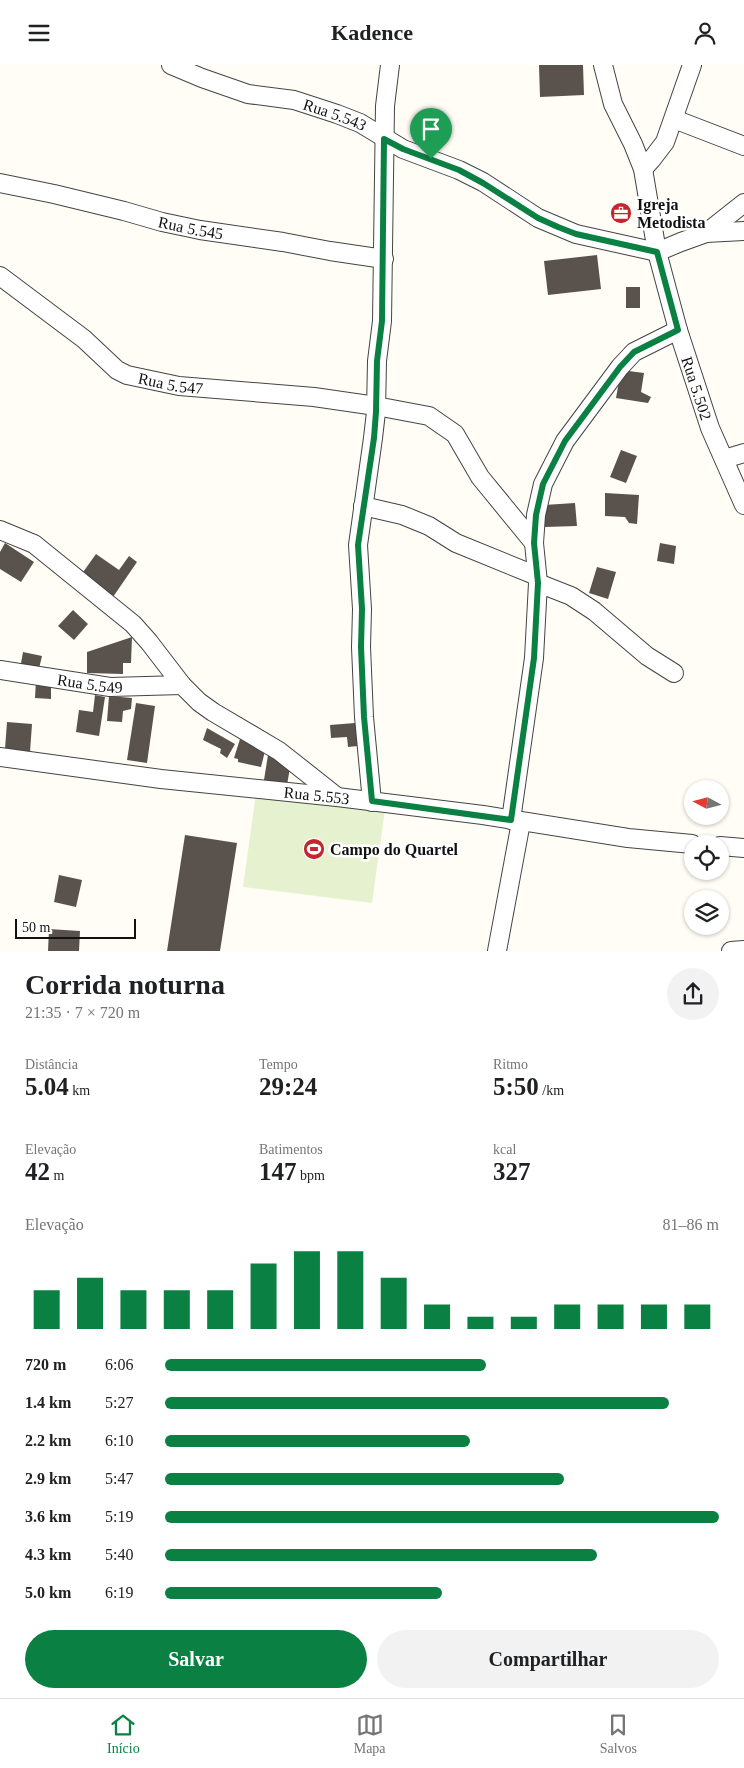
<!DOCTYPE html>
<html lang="pt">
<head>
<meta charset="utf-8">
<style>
	:root { --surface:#fff; --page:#f2f2f2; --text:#202124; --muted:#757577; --line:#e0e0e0; --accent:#0b8043 }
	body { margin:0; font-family:"Times New Roman",serif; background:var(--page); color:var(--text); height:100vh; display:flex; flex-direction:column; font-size:19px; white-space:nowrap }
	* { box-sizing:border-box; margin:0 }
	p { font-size:16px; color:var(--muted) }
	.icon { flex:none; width:28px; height:28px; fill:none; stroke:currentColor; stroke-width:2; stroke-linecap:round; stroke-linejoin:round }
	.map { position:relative; height:886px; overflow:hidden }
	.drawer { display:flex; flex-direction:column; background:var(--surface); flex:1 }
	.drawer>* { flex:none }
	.needle { width:32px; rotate:277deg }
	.fabs { position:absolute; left:684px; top:715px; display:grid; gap:10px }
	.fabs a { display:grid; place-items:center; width:45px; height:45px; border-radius:50%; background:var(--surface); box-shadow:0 1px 4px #0004; font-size:25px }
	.scale { position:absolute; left:15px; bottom:12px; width:121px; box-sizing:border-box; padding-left:5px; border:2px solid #111; border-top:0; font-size:14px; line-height:18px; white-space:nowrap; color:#111; -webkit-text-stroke:4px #fff; paint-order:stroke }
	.pin { position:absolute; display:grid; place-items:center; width:42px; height:42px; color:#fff; margin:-51px -21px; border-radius:50% 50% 50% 0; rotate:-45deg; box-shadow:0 0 5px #0007 }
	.pin .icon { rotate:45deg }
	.round { display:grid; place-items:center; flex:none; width:52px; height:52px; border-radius:26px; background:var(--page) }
	.summary { display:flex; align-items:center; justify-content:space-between; height:85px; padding:0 25px }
	h1 { font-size:28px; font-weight:700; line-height:38px }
	.figures { display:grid; grid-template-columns:repeat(3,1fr); gap:8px; height:85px; padding:5px 25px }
	.figures div { display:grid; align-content:center }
	.figures b { font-size:25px; font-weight:700 }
	.figures small { font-size:14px; font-weight:400 }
	.figures p { font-size:14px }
	.chart { height:140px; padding:10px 25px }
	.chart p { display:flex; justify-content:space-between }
	.chart svg { width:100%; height:90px; margin-top:5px; stroke:var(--accent); stroke-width:6 }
	.action { display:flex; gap:10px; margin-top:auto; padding:10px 25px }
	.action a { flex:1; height:58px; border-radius:30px; background:var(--accent); color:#fff; font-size:20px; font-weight:700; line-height:58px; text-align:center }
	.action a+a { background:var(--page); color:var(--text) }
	ul { padding:0 25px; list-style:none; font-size:16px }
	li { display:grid; grid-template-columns:80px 60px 1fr; align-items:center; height:38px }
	li i { height:12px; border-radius:6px; background:var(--accent) }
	header { display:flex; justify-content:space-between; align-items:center; height:65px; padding:0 25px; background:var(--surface); font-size:22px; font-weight:700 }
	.tab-bar { display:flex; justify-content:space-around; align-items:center; height:70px; border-top:1px solid var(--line); background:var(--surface); font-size:14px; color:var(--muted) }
	.tab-bar a { display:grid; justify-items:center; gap:2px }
	.tab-bar .on { color:var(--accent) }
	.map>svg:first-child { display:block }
	.pitch { fill:#e6f2cf }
	.building { fill:#5a524d }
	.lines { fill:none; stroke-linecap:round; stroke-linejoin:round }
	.minor-casing { stroke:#444; stroke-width:20 }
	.minor { stroke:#fff; stroke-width:18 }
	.route-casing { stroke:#fff; stroke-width:10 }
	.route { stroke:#0b8043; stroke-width:6 }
	.labels { text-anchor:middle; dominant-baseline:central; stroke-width:5; stroke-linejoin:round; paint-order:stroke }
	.street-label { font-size:16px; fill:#111; stroke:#fff }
	.poi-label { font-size:16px; font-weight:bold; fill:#111; stroke:#fff; text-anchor:start }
</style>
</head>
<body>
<header><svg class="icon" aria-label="menu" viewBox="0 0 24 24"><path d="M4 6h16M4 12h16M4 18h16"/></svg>Kadence<svg class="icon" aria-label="person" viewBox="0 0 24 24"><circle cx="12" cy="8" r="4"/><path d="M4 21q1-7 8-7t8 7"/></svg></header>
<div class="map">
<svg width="744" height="886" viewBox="0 0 744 886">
	<rect width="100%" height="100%" fill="#fffdf5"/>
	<path class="pitch" d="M256,728L385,745L372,838L243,822Z"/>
	<path class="building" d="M539,0H583L584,30L540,32Z
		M597,190L601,224L548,230L544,196Z
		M626,222H640V243H626Z
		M621,305L644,308L641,327L651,332L648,338L616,333Z
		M621,385L637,391L626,418L610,412Z
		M605,428L639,430L637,459L629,458L625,452L605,451Z
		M575,438L577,461L545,462L544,440Z
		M5,478L34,497L21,517L0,504V487Z
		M660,478L676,481L674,499L657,496Z
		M96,489L119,505L129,491L137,497L113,532L81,510Z
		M597,502L616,507L608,534L589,528Z
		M73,545L88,559L74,575L58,561Z
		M132,572L131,598H123V609L87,608V587Z
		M23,587L42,591L38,608L20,604Z
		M36,615L51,616V634L35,633Z
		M95,630L105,632L99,671L76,667L79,645L93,647Z
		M109,631L132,633L131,644L123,646L122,657L107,656Z
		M136,638L155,641L147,698L127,695Z
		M7,657L32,659L30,687L5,684Z
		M355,658L358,681L348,682L347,672L331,673L330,660Z
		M207,663L235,679L227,693L220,688L221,684L203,675Z
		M240,674L266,682L261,702L238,697V694L234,693Z
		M268,690L276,692V695L291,697L287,720L264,715Z
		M185,770L237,778L220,886H167Z
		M59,810L82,815L76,842L54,837Z
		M49,864L80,866L79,886H48Z"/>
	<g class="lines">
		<g class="minor-casing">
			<g id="minor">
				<path id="s1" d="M171,0L202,13L248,29L294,35L337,49L360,58L403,84L459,105L483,117L538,153L576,169L657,187L681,177L706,168L744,138"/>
				<path id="s2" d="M603,0L613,39L633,79L643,104L657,187L678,265L710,363L744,440"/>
				<path d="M674,54L744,81"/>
				<path d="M643,104L652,94L665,77L692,0"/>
				<path id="s3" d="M0,118L54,129L124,146L162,157L200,165L283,177L330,186L384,194"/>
				<path d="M706,168L744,166"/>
				<path id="s4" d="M0,211L84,274L117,305L127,310L179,321L314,332L376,341L429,351L455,369L480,412L534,478"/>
				<path d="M724,394L744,388"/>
				<path d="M363,441L402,450L429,461L456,478L537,511"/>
				<path d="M0,465L34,479L133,559L149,577L182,620L199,637L213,647L279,686L336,731"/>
				<path d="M538,518L571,531L594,546L647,591L674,608"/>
				<path id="s5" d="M0,605L110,622L182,620"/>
				<path id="s6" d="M0,692L161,714L337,732L483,750L628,773L692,779"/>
				<path d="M372,737L364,652L361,582L362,544L358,480L373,373L376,347L377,296L382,256L385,41L390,0"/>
				<path d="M511,755L534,593L538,518L534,478L536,450L543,419L565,376L620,302L634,287L678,265"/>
				<path d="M720,781L744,783"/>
				<path d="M497,886L521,757"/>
				<path d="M731,886L744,885"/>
			</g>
		</g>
		<use href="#minor" class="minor"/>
	</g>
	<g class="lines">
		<g class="route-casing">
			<path id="route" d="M384,74L403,84L459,105L483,118L538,153L558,162L576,169L657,187L678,265L634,287L620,302L565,376L543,419L536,450L534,478L538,518L534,593L511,755L372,736L364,652L361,582L362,544L358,480L374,373L376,347L377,296L382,256Z"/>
		</g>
		<use href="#route" class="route"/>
	</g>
	<defs>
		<g id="office-disc" transform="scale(1.125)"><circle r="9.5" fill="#c4262e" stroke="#fff"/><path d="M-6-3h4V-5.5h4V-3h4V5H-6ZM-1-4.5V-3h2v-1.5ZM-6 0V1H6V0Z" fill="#fff"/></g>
		<g id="stadium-disc" transform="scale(1.125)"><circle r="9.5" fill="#c4262e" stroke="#fff"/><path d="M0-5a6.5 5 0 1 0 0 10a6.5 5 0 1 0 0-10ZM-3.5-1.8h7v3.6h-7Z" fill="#fff"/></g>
	</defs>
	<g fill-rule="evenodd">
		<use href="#office-disc" x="621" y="148"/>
		<use href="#stadium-disc" x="314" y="784"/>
	</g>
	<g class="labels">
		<g class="street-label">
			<text stroke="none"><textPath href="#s1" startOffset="172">Rua 5.543</textPath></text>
			<text stroke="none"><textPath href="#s3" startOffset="196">Rua 5.545</textPath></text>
			<text stroke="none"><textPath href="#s4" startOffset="206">Rua 5.547</textPath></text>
			<text stroke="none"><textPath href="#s2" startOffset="338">Rua 5.502</textPath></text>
			<text stroke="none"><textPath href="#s5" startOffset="91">Rua 5.549</textPath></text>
			<text stroke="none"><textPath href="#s6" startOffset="319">Rua 5.553</textPath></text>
		</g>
		<g class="poi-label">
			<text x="637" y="139">Igreja<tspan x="637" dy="18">Metodista</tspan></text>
			<text x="330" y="784">Campo do Quartel</text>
		</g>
	</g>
</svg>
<div class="fabs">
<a><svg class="needle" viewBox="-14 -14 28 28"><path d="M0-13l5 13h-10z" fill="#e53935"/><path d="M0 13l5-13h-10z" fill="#757577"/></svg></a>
<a><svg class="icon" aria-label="locate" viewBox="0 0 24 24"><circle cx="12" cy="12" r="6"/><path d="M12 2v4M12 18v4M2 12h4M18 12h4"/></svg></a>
<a><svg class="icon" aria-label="layers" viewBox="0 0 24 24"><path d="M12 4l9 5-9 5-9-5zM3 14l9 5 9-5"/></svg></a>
</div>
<div class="scale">50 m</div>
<div class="pin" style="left:431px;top:94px;background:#1e9e55"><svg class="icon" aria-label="arrive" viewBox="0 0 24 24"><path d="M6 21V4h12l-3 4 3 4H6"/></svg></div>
</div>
<section class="drawer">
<div class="summary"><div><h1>Corrida noturna</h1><p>21:35 · 7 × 720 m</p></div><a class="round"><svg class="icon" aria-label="share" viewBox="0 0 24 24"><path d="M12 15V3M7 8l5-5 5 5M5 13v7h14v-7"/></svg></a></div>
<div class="figures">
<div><p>Distância</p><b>5.04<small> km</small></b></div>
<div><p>Tempo</p><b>29:24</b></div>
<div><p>Ritmo</p><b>5:50<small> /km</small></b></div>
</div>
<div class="figures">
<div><p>Elevação</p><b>42<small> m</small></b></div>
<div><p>Batimentos</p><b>147<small> bpm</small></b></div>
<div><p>kcal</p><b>327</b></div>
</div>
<div class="chart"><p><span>Elevação</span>81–86 m</p>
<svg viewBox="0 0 160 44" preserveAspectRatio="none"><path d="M5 44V25M15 44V19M25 44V25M35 44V25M45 44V25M55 44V12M65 44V6M75 44V6M85 44V19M95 44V32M105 44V38M115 44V38M125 44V32M135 44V32M145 44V32M155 44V32"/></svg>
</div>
<ul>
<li><b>720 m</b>6:06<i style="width:58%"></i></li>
<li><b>1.4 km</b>5:27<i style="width:91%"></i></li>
<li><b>2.2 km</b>6:10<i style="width:55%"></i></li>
<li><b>2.9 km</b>5:47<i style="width:72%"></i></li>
<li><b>3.6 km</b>5:19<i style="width:100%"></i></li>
<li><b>4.3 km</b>5:40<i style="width:78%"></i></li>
<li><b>5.0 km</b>6:19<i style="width:50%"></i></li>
</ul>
<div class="action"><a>Salvar</a><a>Compartilhar</a></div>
</section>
<nav class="tab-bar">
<a class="on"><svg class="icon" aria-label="home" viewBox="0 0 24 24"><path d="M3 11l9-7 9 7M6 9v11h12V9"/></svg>Início</a>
<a><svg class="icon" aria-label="map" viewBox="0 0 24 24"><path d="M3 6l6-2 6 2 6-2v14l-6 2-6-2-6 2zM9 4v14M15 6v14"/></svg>Mapa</a>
<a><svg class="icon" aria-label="saved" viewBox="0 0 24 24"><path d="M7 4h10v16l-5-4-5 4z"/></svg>Salvos</a>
</nav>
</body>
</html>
